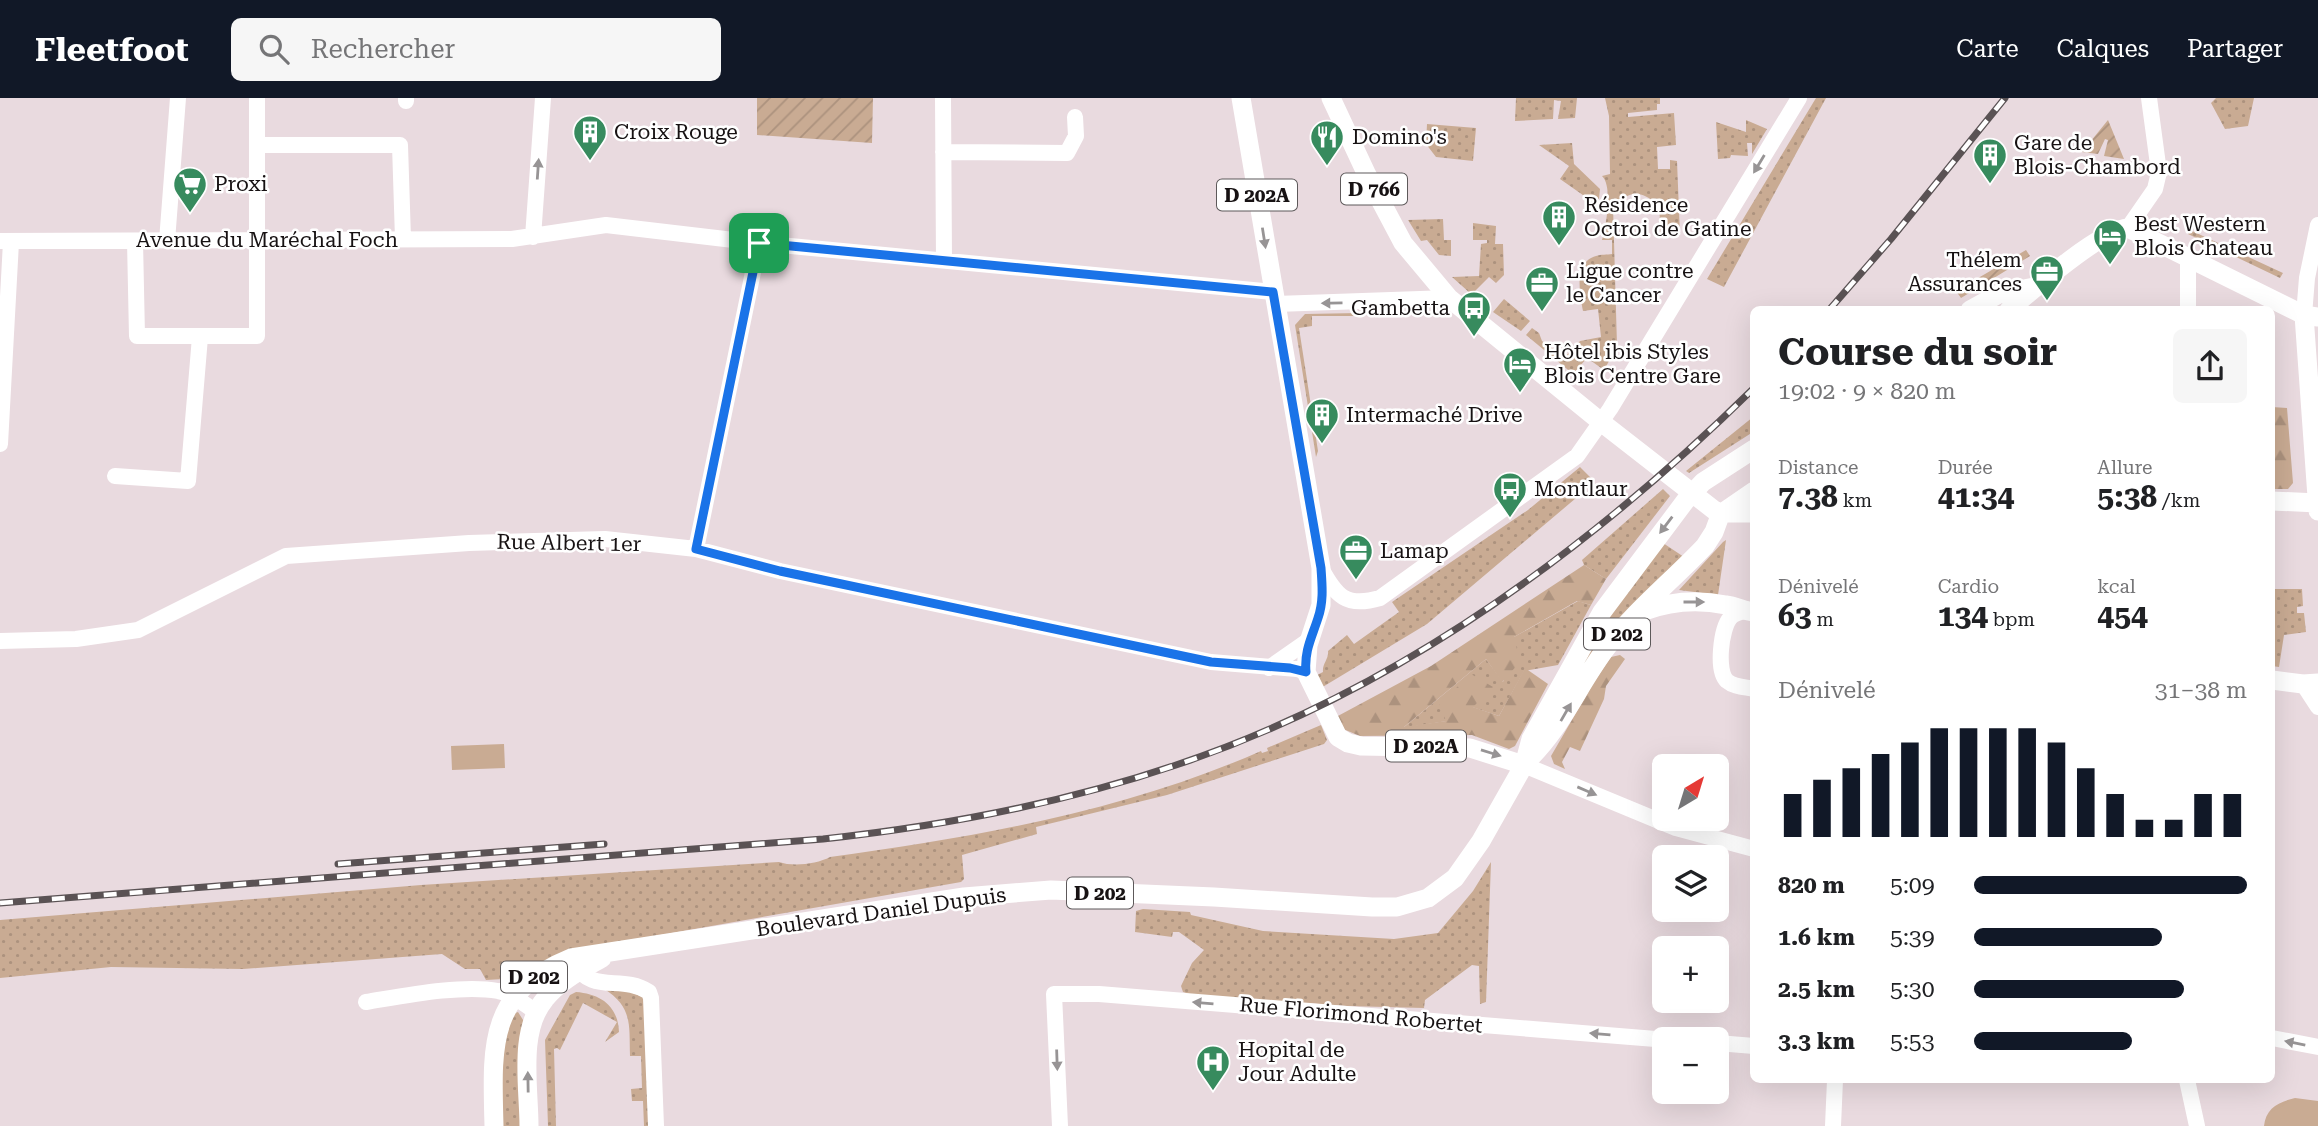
<!DOCTYPE html>
<html lang="fr">
<head>
<meta charset="utf-8">
<style>
	:root { --surface:#fff; --page:#f6f6f6; --text:#202124; --muted:#757577; --accent:#111827 }
	body { margin:0; font-family:"Roboto Serif",serif; background:var(--page); color:var(--text); height:100vh; display:flex; flex-direction:column; font-size:26px; white-space:nowrap }
	* { box-sizing:border-box; margin:0 }
	p { font-size:23px; color:var(--muted) }
	.icon { flex:none; width:38px; height:38px; fill:none; stroke:currentColor; stroke-width:2; stroke-linecap:round; stroke-linejoin:round }
	.map { position:relative; flex:1; overflow:hidden }
	.details { position:absolute; left:1750px; top:208px; width:525px; height:777px; display:flex; flex-direction:column; background:var(--surface); border-radius:10px; box-shadow:0 7px 28px #0002 }
	.details>* { flex:none }
	.needle { width:46px; rotate:38deg }
	.buttons { position:absolute; left:1652px; top:656px; display:grid; gap:14px }
	.buttons a { display:grid; place-items:center; width:77px; height:77px; border-radius:10px; background:var(--surface); box-shadow:0 7px 28px #0002; font-size:35px }
	.pin { position:absolute; display:grid; place-items:center; width:60px; height:60px; color:#fff; margin:-30px; border-radius:14px; box-shadow:0 4px 10px #0006 }
	.round { display:grid; place-items:center; flex:none; width:74px; height:74px; border-radius:10px; background:var(--page) }
	.head { display:flex; align-items:center; justify-content:space-between; height:119px; padding:0 28px }
	h1 { font-size:38px; font-weight:700; line-height:52px }
	.figures { display:grid; grid-template-columns:repeat(3,1fr); gap:10px; height:119px; padding:7px 28px }
	.figures div { display:grid; align-content:center }
	.figures b { font-size:30px; font-weight:700 }
	.figures small { font-size:19px; font-weight:400 }
	.figures p { font-size:19px }
	.chart { height:196px; padding:14px 28px }
	.chart p { display:flex; justify-content:space-between }
	.chart svg { width:100%; height:126px; margin-top:7px; stroke:var(--accent); stroke-width:6 }
	ul { padding:0 28px; list-style:none; font-size:23px }
	li { display:grid; grid-template-columns:112px 84px 1fr; align-items:center; height:52px }
	li i { height:18px; border-radius:9px; background:var(--accent) }
	header { display:flex; align-items:center; gap:42px; box-sizing:border-box; height:98px; padding:0 35px; background:var(--accent); color:#fff }
	header strong { font-size:33px }
	nav { display:flex; gap:38px; margin-inline-start:auto; font-size:24px }
	.search { width:490px; height:63px; background:var(--page); display:flex; align-items:center; gap:18px; box-sizing:border-box; padding:0 24px; border-radius:10px; color:var(--muted); font-size:26px }
	.map>svg:first-child { display:block }
	.grass { fill:url(#grass-dots) }
	.forest { fill:url(#forest-firs) }
	.park { fill:#c9ab93 }
	.garden { fill:url(#garden-furrows) }
	.lines { fill:none; stroke-linecap:round; stroke-linejoin:round }
	.minor { stroke:#fff; stroke-width:16 }
	.major { stroke:#fff; stroke-width:19 }
	.rail-casing { stroke:#5a5254; stroke-width:7 }
	.rail { stroke:#fff; stroke-width:4.5; stroke-dasharray:13; stroke-linecap:butt }
	.oneway { fill:#979495 }
	.route-casing { stroke:#fff; stroke-width:14 }
	.route { stroke:#1a73e8; stroke-width:9 }
	.labels { text-anchor:middle; dominant-baseline:central; stroke-width:5; stroke-linejoin:round; paint-order:stroke }
	.shield { fill:#fff; stroke:#5d595a; stroke-width:2 }
	.shield-label { font-size:19px; font-weight:bold; fill:#171213 }
	.poi-label { font-size:21px; fill:#171213; stroke:#fff; text-anchor:start }
	.street-label { font-size:21px; fill:#171213; stroke:#fff }
</style>
</head>
<body>
<header>
<strong>Fleetfoot</strong>
<div class="search"><svg class="icon" aria-label="search" viewBox="0 0 24 24"><circle cx="10" cy="10" r="6"/><path d="M15 15l6 6"/></svg>Rechercher</div>
<nav><a>Carte</a><a>Calques</a><a>Partager</a></nav>
</header>
<div class="map">
<svg width="2318" height="1028" viewBox="0 0 2318 1028">
	<defs>
		<pattern id="grass-dots" width="8" height="8" patternUnits="userSpaceOnUse" patternTransform="scale(1.75)"><rect width="8" height="8" fill="#c9ab93"/><path d="M2 2h.1M6 6h.1" fill="none" stroke="#ac927e" stroke-width="1.8" stroke-linecap="round"/></pattern>
		<pattern id="forest-firs" width="22" height="20" patternUnits="userSpaceOnUse" patternTransform="scale(1.75)"><rect width="22" height="20" fill="#c9ab93"/><path d="M5 1l3.5 6h-7zM16 11l3.5 6h-7z" fill="#ac927e"/></pattern>
		<pattern id="garden-furrows" width="10" height="10" patternUnits="userSpaceOnUse" patternTransform="scale(1.75)"><rect width="10" height="10" fill="#c9ab93"/><path d="M-1 1l2-2M0 10L10 0M9 11l2-2" fill="none" stroke="#ac927e"/></pattern>
	</defs>
	<rect width="100%" height="100%" fill="#e9dadf"/>
	<path class="grass" d="M1516,0H1577L1575,20L1558,21L1561,3L1554,2L1553,21L1515,23Z
		M1605,0H1660V6H1657V12L1628,15V19L1674,15L1676,47L1657,49L1658,71H1670V62L1677,63L1680,138L1669,132L1661,140L1659,107C1638,92 1633,92 1613,108L1617,247L1612,244L1607,252L1613,256L1604,272L1587,260L1573,276L1526,237L1532,230L1539,235L1542,243L1565,259L1580,243L1601,239L1598,211L1583,213C1580,197 1573,164 1596,158C1601,156 1607,157 1612,156V142H1602C1606,129 1613,88 1602,78L1610,76L1609,18Z
		M1816,0H1826L1724,189L1707,181Z
		M2216,0H2254L2248,28L2225,31L2211,5Z
		M1746,22L1767,31L1752,56V45H1747L1748,58L1731,57L1730,60L1718,61L1716,24L1746,34Z
		M1427,26L1476,30L1473,63L1436,59L1426,46Z
		M1572,45L1574,66L1600,91L1599,101L1590,104V102L1560,81L1569,68L1539,47Z
		M1443,121L1444,142H1451V158L1439,157L1427,142L1421,143L1408,122Z
		M1473,125L1496,128L1495,146H1503L1504,177L1496,185L1489,179L1474,194L1482,202L1480,204L1452,179L1479,178L1481,146L1487,145V142H1473Z
		M2190,132L2283,175L2280,180L2188,136Z
		M1504,201L1530,223L1521,233L1493,214Z
		M1359,215V218H1312V228L1299,230L1318,353L1316,359L1295,227L1305,216Z
		M1753,319V334L1689,375L1686,373Z
		M1580,369L1595,384L1427,526L1321,590L1315,578L1323,574C1322,566 1329,561 1328,553L1347,537L1354,546L1399,514L1392,504L1528,412Z
		M1663,391L1670,398L1606,481L1584,467L1582,462Z
		M1726,442L1718,497L1679,492L1723,444Z
		M1660,443L1684,459L1579,578L1582,561Z
		M2272,491H2302L2303,508L2297,509V515H2304L2306,534L2284,537L2279,569L2272,568Z
		M1578,503L1591,507L1558,567L1524,573L1499,618L1472,609L1447,623L1403,630L1486,561L1503,584L1514,539Z
		M1321,627L1327,642L1324,646L1167,697L1036,729L1037,736L962,757L964,781L961,784L598,848L549,861L524,875L504,881L486,882L480,871H465L442,856L243,871L111,869L0,880V822L421,787L779,764C793,769 817,766 830,759C976,739 1125,713 1261,653L1262,655L1268,653L1267,650Z
		M1491,764L1486,904L1480,906L1479,868L1472,867L1425,902L1424,910L1347,908L1193,897L1183,894L1181,888L1192,865L1204,852L1179,834H1173L1172,839L1135,834L1136,813L1143,811L1190,814L1191,817L1263,833L1394,841L1438,835L1473,793Z
		M616,888L645,900L654,1028H644L643,1003H632L631,991L642,990L641,958H630C629,926 633,909 603,890Z
		M576,894C601,896 618,908 619,934L605,944L617,924L583,905L560,952L557,950L554,951L556,1028H548L545,942L570,897Z
		M518,914L525,925V1028H501V952L513,916Z"/>
	<path class="forest" d="M2272,309L2287,310L2293,385L2288,391H2272V347L2274,343L2272,341Z
		M1584,467L1606,481L1591,507L1577,503L1514,539L1520,564L1502,584L1486,561L1404,629L1446,623L1439,606L1471,576L1493,589L1473,609L1499,618L1525,570L1548,586L1515,648L1509,651L1472,637L1360,638L1343,631L1336,619L1431,568Z
		M1620,557L1625,561L1606,588L1604,601L1580,653L1570,649L1562,664L1565,671L1554,666L1551,658L1594,584L1611,559Z"/>
	<path class="park" d="M504,646L505,670L452,672L451,648Z
		M2295,1000L2318,1003V1028H2264C2266,1010 2278,1004 2295,1000Z"/>
	<path class="garden" d="M757,0H873L872,45L757,37Z
		M2108,22L2124,61L2104,58L2108,42L2105,41L2098,56L2082,54Z
		M2026,152L2030,158L1961,200L1956,193Z"/>
	<g class="lines">
		<path class="minor" d="M406,0V3
			M943,0L944,161
			M257,47V0
			M943,54L1067,55L1076,38L1075,19
			M2128,130L2155,91L2159,74L2149,0
			M533,139L543,0
			M0,143L512,141L606,127L759,145L1273,194
			M135,143L137,238H257V47H400L403,141
			M167,143L178,0
			M2188,160V212
			M1276,206L1449,200
			M2304,217L2307,180L2318,127
			M0,346L11,144
			M115,378L188,383L200,239
			M696,451L759,145
			M1321,470C1336,498 1346,510 1380,500L1577,358L1610,311L1799,0
			M1745,513C1739,514 1734,515 1730,520C1721,531 1716,573 1727,583C1734,589 1745,589 1754,591
			M0,543L76,541L138,532L286,458L469,445L605,441L696,451L780,473L1211,564L1297,571L1306,574
			M1269,570L1309,542
			M2303,586L2318,609
			M1524,667L1676,730L1754,751
			M574,865C592,897 621,876 649,894L651,900L656,1028
			M366,904C403,898 462,886 498,893C512,895 524,906 536,914
			M2272,940L2318,949
			M1717,945L1754,948
			M2187,982L2197,1028
			M1060,1028L1054,896H1099L1668,942
			M1833,1028L1835,982"/>
		<path class="major" d="M1241,0L1321,470V507L1308,547L1306,574L1338,639L1348,645L1361,648L1470,650L1524,667
			M1331,0L1367,77L1403,145L1449,200L1601,324L1714,412L1721,415H1754
			M1970,212L1999,196L2034,189
			M2009,212C2031,193 2102,131 2128,130L2304,217L2318,219
			M2304,217L2318,413
			M2272,403L2318,405
			M1722,415L1754,393
			M1644,513C1671,503 1698,501 1726,507C1736,508 1744,513 1754,514
			M2272,582L2303,586L2318,585
			M1527,663C1560,632 1577,590 1604,553C1633,514 1672,483 1705,448L1714,434L1721,415
			M494,1028C492,949 487,894 571,860L964,799L1051,792L1214,799L1372,809H1397L1428,800L1455,780L1481,743L1524,667L1531,641L1602,514L1686,402L1703,384L1754,351
			M529,1028C529,989 518,933 545,901C559,883 583,871 602,860"/>
		<g class="rail-casing">
			<path id="rail" d="M1829,212L1891,141L2005,0
				M338,766L604,746
				M0,805L823,741C943,728 1061,706 1176,667C1395,594 1590,451 1754,290"/>
		</g>
		<use href="#rail" class="rail"/>
	</g>
	<defs><path id="oneway-solid" d="M-6-.8H1V-3.2L6.5 0L1 3.2V.8H-6Z" transform="scale(1.75)"/></defs>
	<g class="oneway">
		<use href="#oneway-solid" transform="translate(1759 66) rotate(121)"/>
		<use href="#oneway-solid" transform="translate(538 71) rotate(-86)"/>
		<use href="#oneway-solid" transform="translate(1264 140) rotate(81)"/>
		<use href="#oneway-solid" transform="translate(1332 205) rotate(179)"/>
		<use href="#oneway-solid" transform="translate(1666 427) rotate(127)"/>
		<use href="#oneway-solid" transform="translate(1694 504)"/>
		<use href="#oneway-solid" transform="translate(1566 614) rotate(-60)"/>
		<use href="#oneway-solid" transform="translate(1491 655) rotate(17)"/>
		<use href="#oneway-solid" transform="translate(1587 693) rotate(23)"/>
		<use href="#oneway-solid" transform="translate(1203 905) rotate(-175)"/>
		<use href="#oneway-solid" transform="translate(1600 936) rotate(-175)"/>
		<use href="#oneway-solid" transform="translate(2295 945) rotate(-169)"/>
		<use href="#oneway-solid" transform="translate(1057 962) rotate(88)"/>
		<use href="#oneway-solid" transform="translate(528 984) rotate(-91)"/>
	</g>
	<g class="lines">
		<g class="route-casing">
			<path id="route" d="M759,145L1273,194L1321,470C1322,486 1324,503 1318,520C1312,539 1304,553 1306,574L1290,570L1211,564L780,473L696,451Z"/>
		</g>
		<use href="#route" class="route"/>
	</g>
	<defs>
		<g id="building-pin" transform="scale(1.75)"><path d="M0 17L-7.5 6A9.5 9.5 0 1 1 7.5 6Z" fill="#378b5e" stroke="#fff"/><path d="M-4-6H4V6H1V3H-1V6H-4ZM-2.5-4.3h1.7v1.8h-1.7ZM.8-4.3h1.7v1.8H.8ZM-2.5-1h1.7V.8h-1.7ZM.8-1h1.7V.8H.8Z" fill="#fff"/></g>
		<g id="restaurant-pin" transform="scale(1.75)"><path d="M0 17L-7.5 6A9.5 9.5 0 1 1 7.5 6Z" fill="#378b5e" stroke="#fff"/><path d="M-5-6h1v4h1v-4h1v4h1v-4h1v5L-1.5 .5V6h-2V.5L-5-1ZM5-6V6H3V1.5H1.5Q1.5-4 5-6Z" fill="#fff"/></g>
		<g id="supermarket-pin" transform="scale(1.75)"><path d="M0 17L-7.5 6A9.5 9.5 0 1 1 7.5 6Z" fill="#378b5e" stroke="#fff"/><path d="M-6-5.5h2.5l.6 2H6L4.5 2H-2.5L-4.4-4H-6ZM-1.5 3.2a1.3 1.3 0 1 0 .1 0ZM3 3.2a1.3 1.3 0 1 0 .1 0Z" fill="#fff"/></g>
		<g id="hotel-pin" transform="scale(1.75)"><path d="M0 17L-7.5 6A9.5 9.5 0 1 1 7.5 6Z" fill="#378b5e" stroke="#fff"/><path d="M-6-4.5h1.5V1H6V5H4.5V3h-9V5H-6ZM-4 0a1.8 1.8 0 1 1 3.6 0ZM.5 0V-2.5h3Q6-2.5 6 0Z" fill="#fff"/></g>
		<g id="office-pin" transform="scale(1.75)"><path d="M0 17L-7.5 6A9.5 9.5 0 1 1 7.5 6Z" fill="#378b5e" stroke="#fff"/><path d="M-6-3h4V-5.5h4V-3h4V5H-6ZM-1-4.5V-3h2v-1.5ZM-6 0V1H6V0Z" fill="#fff"/></g>
		<g id="bus-pin" transform="scale(1.75)"><path d="M0 17L-7.5 6A9.5 9.5 0 1 1 7.5 6Z" fill="#378b5e" stroke="#fff"/><path d="M-5-6H5V4H4V6H2V4H-2V6H-4V4H-5ZM-3.5-4V0h7V-4ZM-3.5 1.2v1.5H-2V1.2ZM2 1.2v1.5H3.5V1.2Z" fill="#fff"/></g>
		<g id="hospital-pin" transform="scale(1.75)"><path d="M0 17L-7.5 6A9.5 9.5 0 1 1 7.5 6Z" fill="#378b5e" stroke="#fff"/><path d="M-5-5h3v3.5h4V-5h3V5h-3V1.5h-4V5h-3Z" fill="#fff"/></g>
	</defs>
	<g fill-rule="evenodd">
		<use href="#building-pin" x="590" y="34"/>
		<use href="#restaurant-pin" x="1327" y="39"/>
		<use href="#building-pin" x="1990" y="57"/>
		<use href="#supermarket-pin" x="190" y="86"/>
		<use href="#building-pin" x="1559" y="119"/>
		<use href="#hotel-pin" x="2110" y="138"/>
		<use href="#office-pin" x="2047" y="174"/>
		<use href="#office-pin" x="1542" y="185"/>
		<use href="#bus-pin" x="1474" y="210"/>
		<use href="#hotel-pin" x="1520" y="266"/>
		<use href="#building-pin" x="1322" y="317"/>
		<use href="#bus-pin" x="1510" y="391"/>
		<use href="#office-pin" x="1356" y="453"/>
		<use href="#hospital-pin" x="1213" y="964"/>
	</g>
	<g class="labels">
		<g class="shield">
			<rect x="1341" y="75.5" width="66" height="31" rx="5"/>
			<rect x="1217" y="81.5" width="80" height="31" rx="5"/>
			<rect x="1584" y="520.5" width="66" height="31" rx="5"/>
			<rect x="1386" y="632.5" width="80" height="31" rx="5"/>
			<rect x="1067" y="779.5" width="66" height="31" rx="5"/>
			<rect x="501" y="863.5" width="66" height="31" rx="5"/>
		</g>
		<g class="shield-label">
			<text x="1374" y="91">D 766</text>
			<text x="1257" y="97">D 202A</text>
			<text x="1617" y="536">D 202</text>
			<text x="1426" y="648">D 202A</text>
			<text x="1100" y="795">D 202</text>
			<text x="534" y="879">D 202</text>
		</g>
		<g class="poi-label">
			<text x="614" y="34">Croix Rouge</text>
			<text x="1352" y="39">Domino's</text>
			<text x="2014" y="45">Gare de<tspan x="2014" dy="24">Blois-Chambord</tspan></text>
			<text x="214" y="86">Proxi</text>
			<text x="1584" y="107">Résidence<tspan x="1584" dy="24">Octroi de Gatine</tspan></text>
			<text x="2134" y="126">Best Western<tspan x="2134" dy="24">Blois Chateau</tspan></text>
			<text x="2022" y="162" text-anchor="end">Thélem<tspan x="2022" dy="24">Assurances</tspan></text>
			<text x="1566" y="173">Ligue contre<tspan x="1566" dy="24">le Cancer</tspan></text>
			<text x="1450" y="210" text-anchor="end">Gambetta</text>
			<text x="1544" y="254">Hôtel ibis Styles<tspan x="1544" dy="24">Blois Centre Gare</tspan></text>
			<text x="1346" y="317">Intermaché Drive</text>
			<text x="1534" y="391">Montlaur</text>
			<text x="1380" y="453">Lamap</text>
			<text x="1238" y="952">Hopital de<tspan x="1238" dy="24">Jour Adulte</tspan></text>
		</g>
		<g class="street-label">
			<text x="267" y="142">Avenue du Maréchal Foch</text>
			<text transform="translate(569 445) rotate(1)">Rue Albert 1er</text>
			<text transform="translate(881 814) rotate(-8)">Boulevard Daniel Dupuis</text>
			<text transform="translate(1361 917) rotate(5)">Rue Florimond Robertet</text>
		</g>
	</g>
</svg>
<div class="buttons">
<a><svg class="needle" viewBox="-14 -14 28 28"><path d="M0-13l5 13h-10z" fill="#e53935"/><path d="M0 13l5-13h-10z" fill="#757577"/></svg></a>
<a><svg class="icon" aria-label="layers" viewBox="0 0 24 24"><path d="M12 4l9 5-9 5-9-5zM3 14l9 5 9-5"/></svg></a>
<a>+</a>
<a>−</a>
</div>
<div class="pin" style="left:759px;top:145px;background:#1e9e55"><svg class="icon" aria-label="arrive" viewBox="0 0 24 24"><path d="M6 21V4h12l-3 4 3 4H6"/></svg></div>
<section class="details">
<div class="head"><div><h1>Course du soir</h1><p>19:02 · 9 × 820 m</p></div><a class="round"><svg class="icon" aria-label="share" viewBox="0 0 24 24"><path d="M12 15V3M7 8l5-5 5 5M5 13v7h14v-7"/></svg></a></div>
<div class="figures">
<div><p>Distance</p><b>7.38<small> km</small></b></div>
<div><p>Durée</p><b>41:34</b></div>
<div><p>Allure</p><b>5:38<small> /km</small></b></div>
</div>
<div class="figures">
<div><p>Dénivelé</p><b>63<small> m</small></b></div>
<div><p>Cardio</p><b>134<small> bpm</small></b></div>
<div><p>kcal</p><b>454</b></div>
</div>
<div class="chart"><p><span>Dénivelé</span>31–38 m</p>
<svg viewBox="0 0 160 44" preserveAspectRatio="none"><path d="M5 44V29M15 44V24M25 44V20M35 44V15M45 44V11M55 44V6M65 44V6M75 44V6M85 44V6M95 44V11M105 44V20M115 44V29M125 44V38M135 44V38M145 44V29M155 44V29"/></svg>
</div>
<ul>
<li><b>820 m</b>5:09<i style="width:100%"></i></li>
<li><b>1.6 km</b>5:39<i style="width:69%"></i></li>
<li><b>2.5 km</b>5:30<i style="width:77%"></i></li>
<li><b>3.3 km</b>5:53<i style="width:58%"></i></li>
</ul>
</section>
</div>
</body>
</html>
